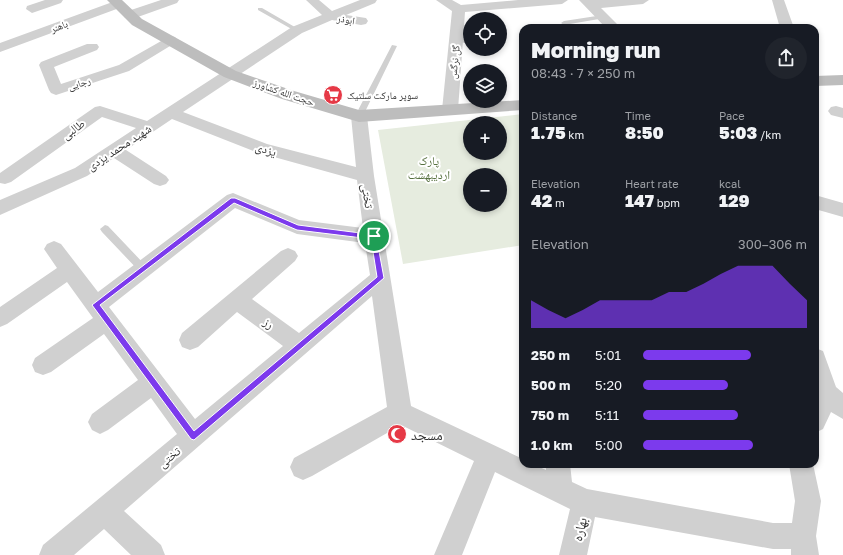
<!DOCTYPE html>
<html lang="en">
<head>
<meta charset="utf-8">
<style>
	:root { --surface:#171b24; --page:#20242c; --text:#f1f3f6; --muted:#9ea1a6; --accent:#7c3aed }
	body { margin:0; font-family:"Golos Text","Noto Naskh Arabic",sans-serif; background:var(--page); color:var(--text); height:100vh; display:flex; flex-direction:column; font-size:15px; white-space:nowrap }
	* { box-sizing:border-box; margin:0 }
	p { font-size:13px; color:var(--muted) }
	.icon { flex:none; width:22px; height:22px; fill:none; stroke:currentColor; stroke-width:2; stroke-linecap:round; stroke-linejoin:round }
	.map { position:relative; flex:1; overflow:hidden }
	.side { position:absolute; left:519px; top:24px; width:300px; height:444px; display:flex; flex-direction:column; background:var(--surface); border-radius:12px; box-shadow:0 2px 6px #0003 }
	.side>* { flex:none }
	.buttons { position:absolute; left:463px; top:12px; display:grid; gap:8px }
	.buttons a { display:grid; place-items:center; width:44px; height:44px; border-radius:50%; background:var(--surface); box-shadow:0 2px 6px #0003; font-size:20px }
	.pin { position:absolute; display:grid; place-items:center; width:34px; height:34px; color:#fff; margin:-17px; border:2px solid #fff; border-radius:50%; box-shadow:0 1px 4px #0007 }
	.round { display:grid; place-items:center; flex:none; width:42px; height:42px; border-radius:21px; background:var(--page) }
	.headline { display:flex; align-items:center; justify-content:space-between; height:68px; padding:0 12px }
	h1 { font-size:22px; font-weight:800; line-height:30px }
	.figures { display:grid; grid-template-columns:repeat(3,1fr); gap:6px; height:68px; padding:4px 12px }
	.figures div { display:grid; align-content:center }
	.figures b { font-size:17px; font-weight:800 }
	.figures small { font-size:11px; font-weight:400 }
	.figures p { font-size:11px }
	.chart { height:112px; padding:8px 12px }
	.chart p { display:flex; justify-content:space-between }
	.chart svg { width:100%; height:72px; margin-top:4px; fill:var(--accent); opacity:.7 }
	ul { padding:0 12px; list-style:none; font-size:13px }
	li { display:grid; grid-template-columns:64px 48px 1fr; align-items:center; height:30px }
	li i { height:10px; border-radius:5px; background:var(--accent) }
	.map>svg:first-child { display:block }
	.green { fill:#e6ecdf; fill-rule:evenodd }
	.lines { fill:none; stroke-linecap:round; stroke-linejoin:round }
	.lane { fill:#d0d0d0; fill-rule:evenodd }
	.street { fill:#d0d0d0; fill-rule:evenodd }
	.secondary { fill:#bdbdbd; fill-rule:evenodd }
	.route { fill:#7c3aed; stroke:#fff; fill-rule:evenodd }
	.labels { text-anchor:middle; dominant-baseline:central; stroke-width:4; stroke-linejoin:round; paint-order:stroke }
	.far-street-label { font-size:10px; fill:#333; stroke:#fff }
	.far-poi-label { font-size:10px; fill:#333; stroke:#fff; text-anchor:start }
	.street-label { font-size:12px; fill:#333; stroke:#fff }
	.park-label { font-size:12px; fill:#56703f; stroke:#fff }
	.near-poi-label { font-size:14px; fill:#333; stroke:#fff; text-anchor:start }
	.near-street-label { font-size:14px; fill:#333; stroke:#fff }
</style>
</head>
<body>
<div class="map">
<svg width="843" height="555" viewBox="0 0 843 555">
	<rect width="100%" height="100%" fill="#fff"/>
	<path class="green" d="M523,114V245L403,264L378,130ZM470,123H500V153H470ZM470,175H500V205H470Z"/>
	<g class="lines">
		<path class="lane" d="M258,8H262L300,30L295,31L258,10Z
			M603,15L606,17L605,18L564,25L561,23L564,21Z
			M456,39H470V43L454,42L453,41Z
			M392,45L397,46L363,116L359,119L356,118L355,116Z
			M105,225L108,226L146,266L148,269L146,272H140L102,232L100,229Z"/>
		<path class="street" d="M45,0H63L61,3L32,13L26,9L27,6Z
			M118,0L124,4L122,7L0,52V43Z
			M161,0H179L177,3L135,18H125L124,15L125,12Z
			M306,0H319L332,11L360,0H377L375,3L346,15L366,18L368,21L366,24L361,25L332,20L302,33L183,112L267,144L356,167L351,116L353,112L359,111L365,112L367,116L374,176L411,406L523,459V464H533L546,470V464H570L572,482L587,489L773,523H792L795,501L789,464H813L821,501L816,536L819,555H791V549H773L595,517L587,555H559L570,509L495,472L462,555H434L474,461L401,425L312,476L303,480L294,476L290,467L294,458L387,407L372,296L124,511L161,545L165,555H131L104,529L74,555H39L43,545L177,434L151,398L108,430L100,434L92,430L88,422L92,414L138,380L104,334L51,372L43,375L35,372L32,365L35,358L93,318L67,282L7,324L0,327V307L57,268L44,249L47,244L54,241L61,244L98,292L227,195L233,193L299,220L363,228L357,180L256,152L172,119L126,150L166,176L169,180L166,184L160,186L154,184L114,158L87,176L0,215V200L75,168L136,128L102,117L11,182L5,184L0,183V173L95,107L100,106L147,121L292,27L322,15ZM235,208L297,234L365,243L370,275L299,333L252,299L295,261L298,256L295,251L288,248L281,251L182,333L179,340L182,347L190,350L198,347L237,312L283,346L195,419L109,307Z
			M436,0H452L461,5L518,0H568L562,4L465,12L458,110L455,113L450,115L445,113L442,110L452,11Z
			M579,0H649L643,4L601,8L621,28H606Z
			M772,0H784L794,28H780Z
			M170,36L175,37L177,40L175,43L129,71L56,95L51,93L49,90L39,65L41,62L87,44H97L99,47L97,50L54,67L61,84L119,65Z
			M836,106L843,108V118L831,115L828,111L831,107Z
			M815,195L843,203V217L815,209Z
			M815,348L823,351L836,387L843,393V419L831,412L823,429L815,433Z"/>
		<path class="secondary" d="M107,0H122L142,19L236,71L294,91L359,110L523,100V110L359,122L282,99L224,77L132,25Z
			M843,75V85L815,86V76Z"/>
	</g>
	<path class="route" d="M231,198H235L298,225L376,235L384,278L194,440L191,439L92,305ZM234,203L297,230L371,239L377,277L194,431L100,305Z"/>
	<defs>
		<g id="supermarket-disc" transform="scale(1)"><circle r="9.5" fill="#e63946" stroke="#fff"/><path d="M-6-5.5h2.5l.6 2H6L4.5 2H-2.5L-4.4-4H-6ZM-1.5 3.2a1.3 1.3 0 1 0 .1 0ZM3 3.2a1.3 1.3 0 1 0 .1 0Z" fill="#fff"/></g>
		<g id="mosque-disc" transform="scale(1)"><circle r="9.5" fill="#e63946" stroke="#fff"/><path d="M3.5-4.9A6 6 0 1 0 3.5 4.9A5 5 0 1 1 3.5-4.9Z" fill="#fff"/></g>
	</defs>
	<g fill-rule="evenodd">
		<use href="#supermarket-disc" x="333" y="95"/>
		<use href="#mosque-disc" x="397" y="434"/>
	</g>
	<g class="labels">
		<g class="far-street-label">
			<text transform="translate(346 19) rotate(10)">ابوذر</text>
			<text transform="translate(59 26) rotate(-21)">باهنر</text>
			<text transform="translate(454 62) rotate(-84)">گل نرگس</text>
			<text transform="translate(79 83) rotate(-17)">رجایی</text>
			<text transform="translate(284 92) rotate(19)">حجت الله کشاورز</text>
		</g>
		<g class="far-poi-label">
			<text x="347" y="95">سوپر مارکت سلتیک</text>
		</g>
		<g class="street-label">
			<text transform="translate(73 129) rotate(-36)">طالبی</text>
			<text transform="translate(119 147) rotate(-33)">شهید محمد یزدی</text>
			<text transform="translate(266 149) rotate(17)">یزدی</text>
			<text transform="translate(368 196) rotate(81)">تختی</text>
			<text transform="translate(269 323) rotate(36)">رز</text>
			<text transform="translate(169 457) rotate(-40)">تختی</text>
		</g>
		<g class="park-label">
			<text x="429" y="160">پارک<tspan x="429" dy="14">اردیبهشت</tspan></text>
		</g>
		<g class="near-poi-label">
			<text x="411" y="434">مسجد</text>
		</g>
		<g class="near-street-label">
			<text transform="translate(579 529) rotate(-76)">بهاره</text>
		</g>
	</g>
</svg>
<div class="buttons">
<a><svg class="icon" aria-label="locate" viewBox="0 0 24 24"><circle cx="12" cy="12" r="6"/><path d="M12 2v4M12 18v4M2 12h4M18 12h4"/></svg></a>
<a><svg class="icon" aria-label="layers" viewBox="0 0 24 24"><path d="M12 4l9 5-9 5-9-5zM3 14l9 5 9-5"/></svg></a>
<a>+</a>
<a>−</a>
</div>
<div class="pin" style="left:374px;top:236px;background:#1e9e55"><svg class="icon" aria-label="arrive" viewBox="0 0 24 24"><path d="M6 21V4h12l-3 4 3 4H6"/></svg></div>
<section class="side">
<div class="headline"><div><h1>Morning run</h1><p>08:43 · 7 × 250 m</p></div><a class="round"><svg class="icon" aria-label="share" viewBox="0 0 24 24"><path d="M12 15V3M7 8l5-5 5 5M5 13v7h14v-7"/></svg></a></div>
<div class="figures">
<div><p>Distance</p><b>1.75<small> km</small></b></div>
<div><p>Time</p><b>8:50</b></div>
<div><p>Pace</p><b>5:03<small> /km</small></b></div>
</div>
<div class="figures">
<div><p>Elevation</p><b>42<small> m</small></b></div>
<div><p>Heart rate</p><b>147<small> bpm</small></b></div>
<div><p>kcal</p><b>129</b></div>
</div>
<div class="chart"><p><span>Elevation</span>300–306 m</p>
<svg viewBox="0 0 160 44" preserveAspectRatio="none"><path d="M0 44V27L10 33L20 38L30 33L40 27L50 27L60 27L70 27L80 22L90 22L100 17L110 11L120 6L130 6L140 6L150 17L160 27V44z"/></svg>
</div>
<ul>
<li><b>250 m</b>5:01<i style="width:66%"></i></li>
<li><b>500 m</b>5:20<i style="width:52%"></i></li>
<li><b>750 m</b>5:11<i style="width:58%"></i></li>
<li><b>1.0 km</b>5:00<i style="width:67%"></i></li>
</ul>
</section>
</div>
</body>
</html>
